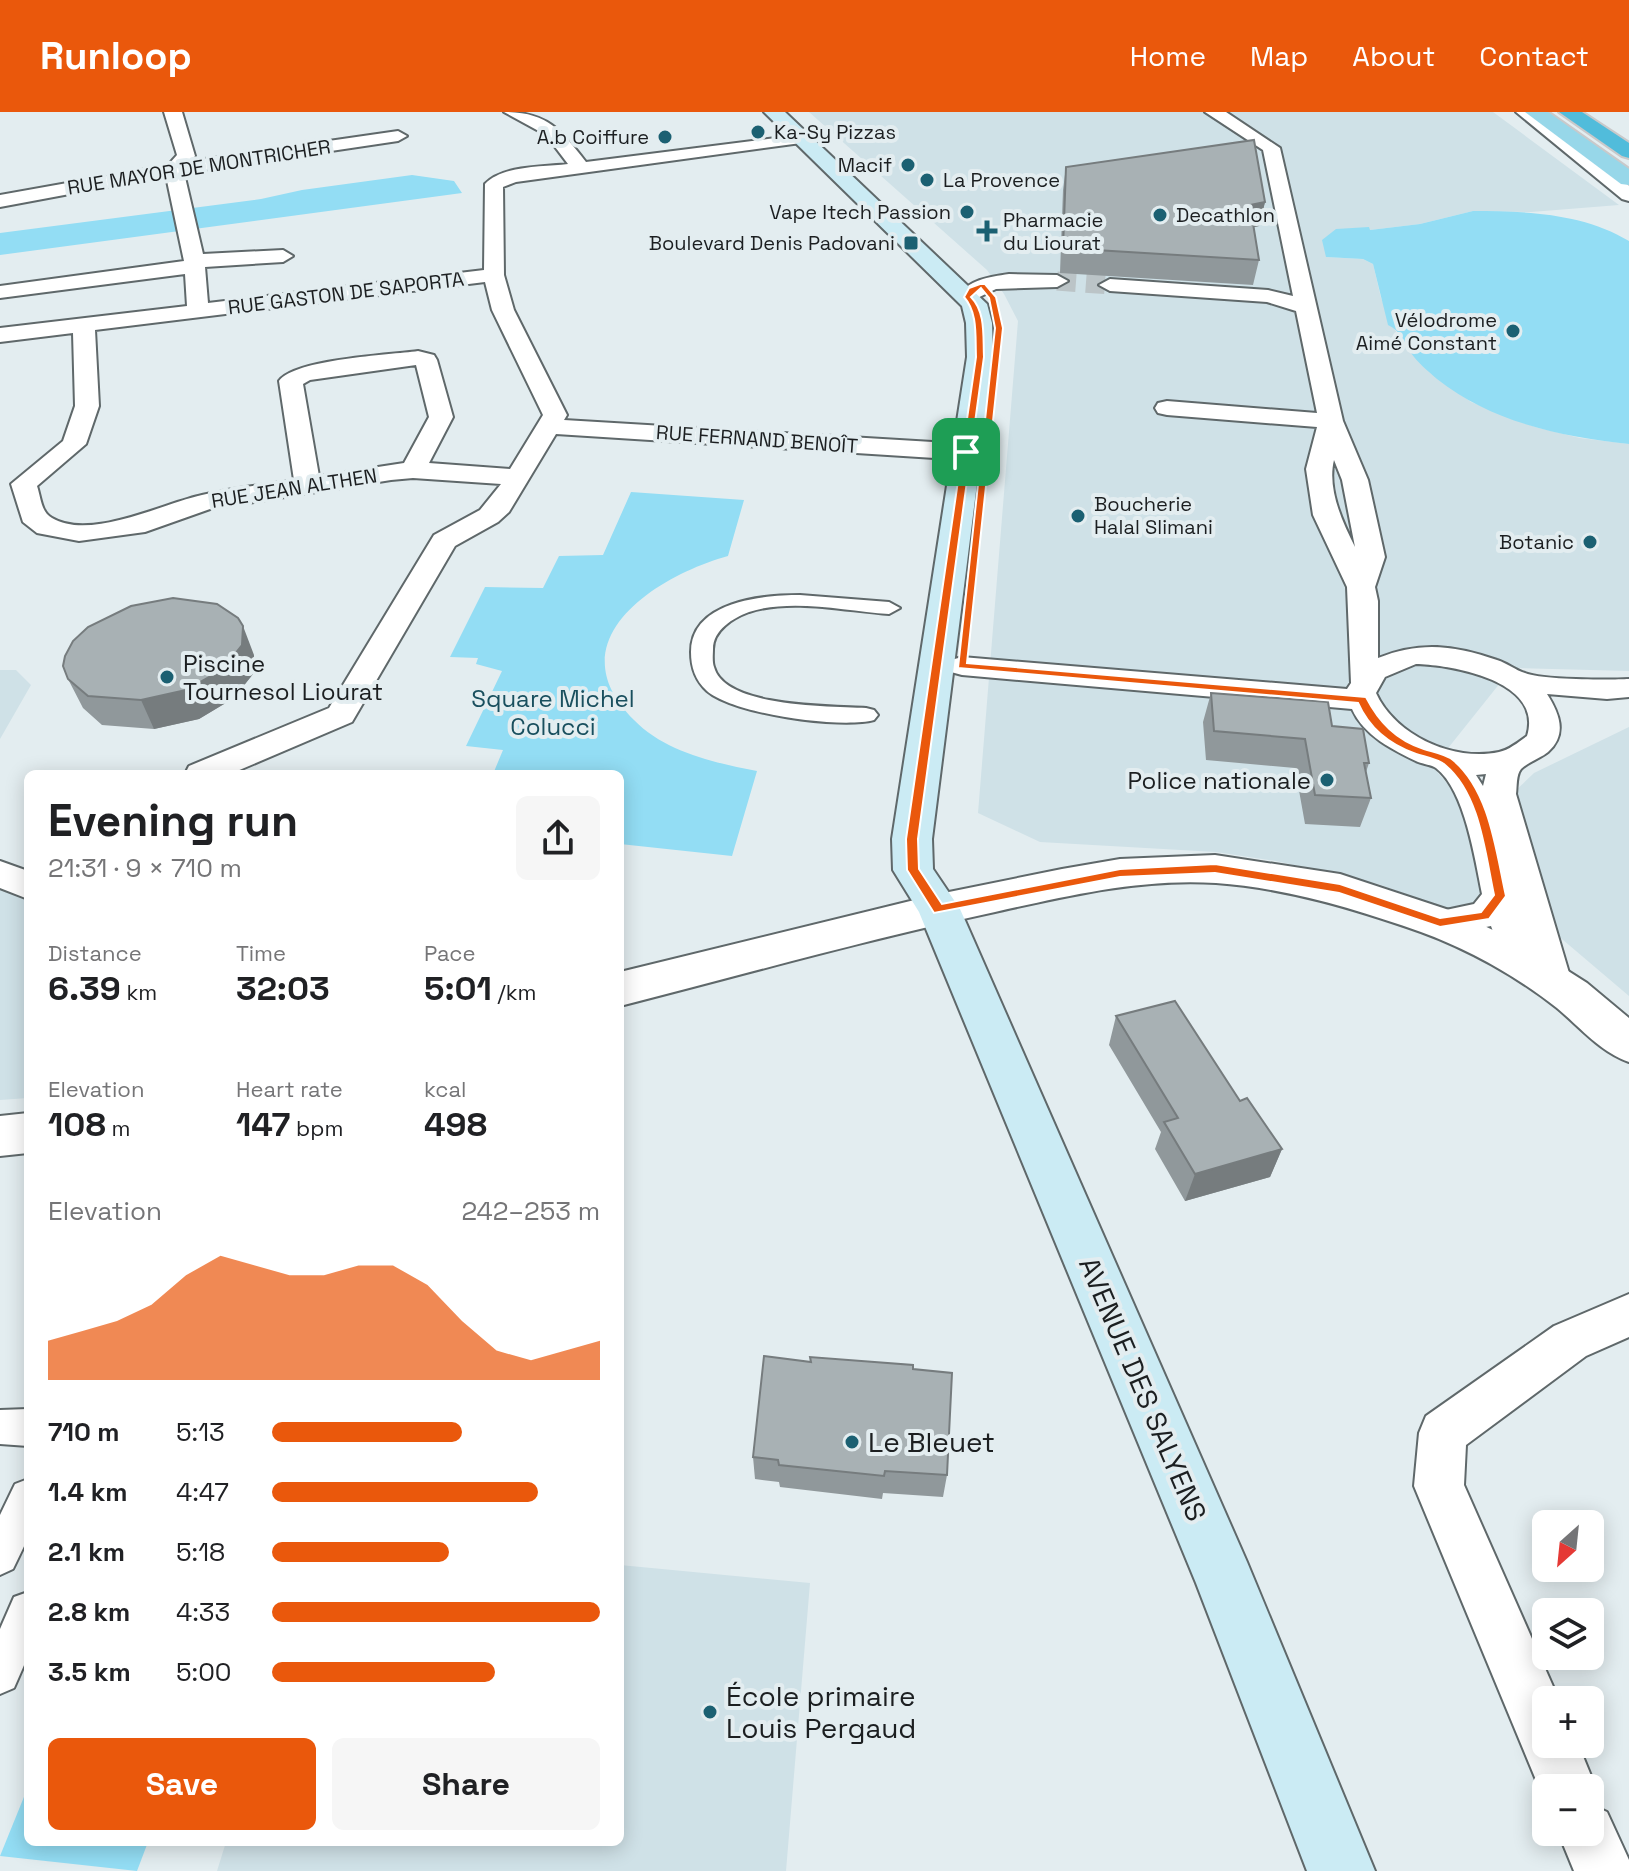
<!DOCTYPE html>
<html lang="en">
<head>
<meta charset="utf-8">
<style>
	:root { --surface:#fff; --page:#f6f6f6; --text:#202124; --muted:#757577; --accent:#ea580c }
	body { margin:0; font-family:"Space Grotesk",sans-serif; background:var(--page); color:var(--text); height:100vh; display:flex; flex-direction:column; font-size:30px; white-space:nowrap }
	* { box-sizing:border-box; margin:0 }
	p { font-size:26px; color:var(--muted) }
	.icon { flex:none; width:44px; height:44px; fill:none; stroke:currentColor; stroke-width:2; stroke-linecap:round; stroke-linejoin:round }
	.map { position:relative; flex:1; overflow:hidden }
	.details { position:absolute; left:24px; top:658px; width:600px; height:1076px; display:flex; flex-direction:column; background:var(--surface); border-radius:12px; box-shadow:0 4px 20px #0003 }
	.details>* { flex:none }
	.needle { width:52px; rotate:207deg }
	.controls { position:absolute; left:1532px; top:1398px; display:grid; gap:16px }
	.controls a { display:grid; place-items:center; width:72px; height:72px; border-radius:12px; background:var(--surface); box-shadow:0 4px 20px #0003; font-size:40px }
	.pin { position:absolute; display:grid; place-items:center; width:68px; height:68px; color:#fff; margin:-34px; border-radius:16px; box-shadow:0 4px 12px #0006 }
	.round { display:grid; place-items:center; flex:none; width:84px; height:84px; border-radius:12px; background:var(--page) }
	.headline { display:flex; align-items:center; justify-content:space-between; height:136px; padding:0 24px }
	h1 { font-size:44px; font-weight:800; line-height:60px }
	.figures { display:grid; grid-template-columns:repeat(3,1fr); gap:12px; height:136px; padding:8px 24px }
	.figures div { display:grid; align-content:center }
	.figures b { font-size:34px; font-weight:800 }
	.figures small { font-size:22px; font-weight:400 }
	.figures p { font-size:22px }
	.chart { height:224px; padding:16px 24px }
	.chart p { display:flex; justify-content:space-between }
	.chart svg { width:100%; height:144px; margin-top:8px; fill:var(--accent); opacity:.7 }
	.button { display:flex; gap:16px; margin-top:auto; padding:16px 24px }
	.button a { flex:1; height:92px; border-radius:12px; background:var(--accent); color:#fff; font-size:32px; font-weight:800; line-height:92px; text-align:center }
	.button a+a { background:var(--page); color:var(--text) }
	ul { padding:0 24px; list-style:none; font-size:26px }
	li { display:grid; grid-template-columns:128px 96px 1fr; align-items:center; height:60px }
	li i { height:20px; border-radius:10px; background:var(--accent) }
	header { display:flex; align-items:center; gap:48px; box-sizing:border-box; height:112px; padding:0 40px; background:var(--accent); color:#fff }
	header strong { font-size:38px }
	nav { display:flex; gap:44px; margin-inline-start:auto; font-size:28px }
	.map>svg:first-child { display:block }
	.built { fill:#cfe1e7 }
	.green { fill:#93ddf4 }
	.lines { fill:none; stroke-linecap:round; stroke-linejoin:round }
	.minor-tunnel { stroke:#bbc4c7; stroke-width:19; stroke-dasharray:19 10; stroke-linecap:butt }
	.pedestrian-casing { stroke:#5f686a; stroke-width:4 }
	.minor-casing { stroke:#5f686a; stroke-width:4 }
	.tertiary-casing { stroke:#5f686a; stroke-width:4 }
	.secondary-casing { stroke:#5f686a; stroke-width:4 }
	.primary-casing { stroke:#c9c9ca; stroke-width:4 }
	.motorway-casing { stroke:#c9c9ca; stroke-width:4 }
	.pedestrian { fill:#fff; fill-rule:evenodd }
	.minor { fill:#fff; fill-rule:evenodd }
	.tertiary { fill:#fff; fill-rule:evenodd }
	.secondary { fill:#cbebf4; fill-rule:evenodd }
	.primary { fill:#97d7e9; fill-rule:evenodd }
	.motorway { fill:#51bcdb; fill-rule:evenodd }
	.wall { fill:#90989b }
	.shaded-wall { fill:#767c7e }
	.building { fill:#a8b1b4; stroke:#767c7e; stroke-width:2 }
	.route { fill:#ea580c; stroke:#fff; stroke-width:2; fill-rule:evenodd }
	.poi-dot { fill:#1b6072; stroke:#e3edf0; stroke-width:3 }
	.labels { text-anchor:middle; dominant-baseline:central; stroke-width:8; stroke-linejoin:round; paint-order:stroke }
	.far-poi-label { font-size:20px; fill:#1c1f21; stroke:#e3edf0; text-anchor:end }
	.far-street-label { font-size:20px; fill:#1c1f21; stroke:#e3edf0 }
	.poi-label { font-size:24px; fill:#1c1f21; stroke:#e3edf0; text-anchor:start }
	.park-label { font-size:24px; fill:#194f5e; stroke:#e3edf0 }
	.near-street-label { font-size:28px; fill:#1c1f21; stroke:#e3edf0 }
	.near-poi-label { font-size:28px; fill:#1c1f21; stroke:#e3edf0; text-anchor:start }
</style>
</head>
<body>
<header>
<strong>Runloop</strong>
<nav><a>Home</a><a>Map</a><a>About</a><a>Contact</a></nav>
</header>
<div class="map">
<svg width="1629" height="1759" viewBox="0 0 1629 1759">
	<rect width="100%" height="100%" fill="#e3edf0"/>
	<path class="built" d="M809,0H1493L1619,93L1531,100L1473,99L1420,112L1370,118L1326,145L1363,147L1373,152L1381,186L1393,215L1412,242L1440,268L1471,290L1535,315L1580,326L1629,332V559L1512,556L1433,655L1458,684L1491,778L1464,803L1378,772L1276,749L1216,740L1040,730L978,701L1018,209L1004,182L987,158Z
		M0,558H16L31,573L0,627Z
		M1629,615V884L1556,822L1512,682L1534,661Z
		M0,774L28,788V986L0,988Z
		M620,1453L810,1471L786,1759H217L226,1730H620Z"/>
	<path class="green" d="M412,63L454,69L462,81L0,143V121L261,87L302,78Z
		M1473,99C1525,99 1583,101 1629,129V332C1562,325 1491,310 1437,267C1428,259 1417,250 1411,241C1403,230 1401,219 1388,213L1373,152L1363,147L1326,145L1322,128L1336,117L1369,115L1370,118L1420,112Z
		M631,380L744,388L728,444C656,464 554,529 634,608C665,640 715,651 757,659L732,744L620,732V662H493L503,638L466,634L502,559L476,552L478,546L450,545L485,475L543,476L559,444L603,443Z
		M28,1675V1730H148L137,1759L0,1744Z"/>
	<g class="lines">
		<path class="minor-tunnel" d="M1057,169L1110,173"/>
		<g class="pedestrian-casing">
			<path id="pedestrian" d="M800,483L889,490L900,496L889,502C845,499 792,486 749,500C733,506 713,518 713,537C713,542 712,550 714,555C725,596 832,594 866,596L874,598L878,603L874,608C841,617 733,602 707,579C695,568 691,555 691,540C691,489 763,483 800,483Z
				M28,1297V1334L0,1332V1298Z
				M28,1367V1426L13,1457L0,1463V1403L15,1372Z
				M28,1480V1544L14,1576L0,1582V1517L14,1485Z"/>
		</g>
		<g class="minor-casing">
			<path id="minor" d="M164,0H182L195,44L191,49L398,19L407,24L398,29L184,61L203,142L283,138L293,144L283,150L205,155L208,191L484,158L485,72C503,53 544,55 568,52L546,23L504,0C547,0 561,18 586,50L807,22L810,26L801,31L516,70L503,75L504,163L514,198L567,303L564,308L966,332L975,335L979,340L975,345L966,348L556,322L509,400L498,410L455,434L352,610L230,662H185L189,654L329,596L434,423L480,398L501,372L413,366L391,368L210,397L145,420L79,429L37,421L23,410L11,372L63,329L75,294L73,221L0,230V216L187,194L185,162L0,186V174L184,149L166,64L0,95V83L168,53L177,43ZM485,170L492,198L543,303L510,357L429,351L453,305L437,248L434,243L418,239C389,243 295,247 279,269L294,368C264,373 232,376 202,383C164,391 90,429 52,406C41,400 41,386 37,374L86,332L99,294L95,218ZM416,253L429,305L404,351L319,364L303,272L310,268Z
				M1205,0H1226L1280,36L1343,309L1368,368L1385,445L1375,475L1378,489V546C1420,529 1454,533 1497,548C1507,551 1515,558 1525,561C1543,568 1609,568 1629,567V585L1607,587L1547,582C1559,601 1568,622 1548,640C1541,646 1528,650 1521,657C1516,663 1517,674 1516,682L1572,871L1566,881L1553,885L1540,881L1531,859L1520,863L1507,859L1491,814L1440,824L1427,820L1422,811L1427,802L1474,792L1482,782C1475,748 1465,678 1436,656C1432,653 1423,652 1418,650C1393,638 1364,624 1352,597L962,563L951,560L947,554L951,548L962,545L1347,577L1351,571L1347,475L1313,403L1306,357L1317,315L1167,303L1158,301L1155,296L1158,291L1167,289L1317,301L1296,199L1267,190L1110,179L1099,173L1110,167L1268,178L1293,184L1263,38ZM1334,348L1342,368L1355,435C1342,409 1327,377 1334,348ZM1416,552C1453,553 1544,569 1527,624C1519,630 1509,638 1499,640C1453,650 1395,623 1376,581L1385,565ZM1486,662L1483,674L1476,663Z
				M1516,0H1536L1629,74V89L1622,87Z
				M1009,162L1057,163L1068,169L1057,175L996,177L967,191L956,185C969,168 988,165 1009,162Z
				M0,749L28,759V787L0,776Z
				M1629,1182V1225L1586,1244L1466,1333L1464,1373L1559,1588H1546V1632H1578L1596,1676L1590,1692V1676H1546V1692L1414,1374L1419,1321L1426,1304L1554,1214Z
				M1590,1692L1607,1700L1629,1748V1759H1574L1558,1720H1590Z"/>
		</g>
		<g class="tertiary-casing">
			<path id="tertiary" d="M1215,743L1340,762L1455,800L1535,838L1587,871L1629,906V950C1600,940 1580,915 1557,896C1518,865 1468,837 1421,820C1355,797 1286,776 1216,771C1142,766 1066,784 995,800C869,827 745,862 620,894V860L939,782L1062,757L1120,747Z
				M28,1001V1041L0,1044V1004Z"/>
		</g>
		<g class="secondary-casing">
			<path id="secondary" d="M764,0H785L987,192L992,211L993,245L932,727L933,757L960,797L1247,1450L1375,1759H1307L1196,1471L919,800L893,758L892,727L967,245L966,211L962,194Z"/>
		</g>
		<g class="primary-casing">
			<path id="primary" d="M1525,0H1548L1629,57V73L1621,72Z"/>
		</g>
		<g class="motorway-casing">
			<path id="motorway" d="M1559,0H1582L1629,31V46L1622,44Z"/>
		</g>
		<use href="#pedestrian" class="pedestrian"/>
		<use href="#minor" class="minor"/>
		<use href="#tertiary" class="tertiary"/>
		<use href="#secondary" class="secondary"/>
		<use href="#primary" class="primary"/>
		<use href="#motorway" class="motorway"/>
	</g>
	<path class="wall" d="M1066,55L1265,90L1259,114L1254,115L1259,148L1253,173L1060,161L1063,78Z
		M254,543L253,562L234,586L199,607L154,617L102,613L83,596L68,567Z
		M1211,581L1369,651L1366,660L1371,686L1360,715L1305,712L1295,656L1206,648L1203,610Z
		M1116,904L1240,989L1282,1037L1270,1065L1185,1089L1155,1037L1161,1020L1109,933Z
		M810,1250L913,1257L947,1363L943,1385L883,1381L882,1387L780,1375L779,1370L755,1367L753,1345Z"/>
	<path class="shaded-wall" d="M1265,90L1259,114L1245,117L1250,93Z
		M243,514L254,543L253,562L234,586L199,607L154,617L141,588Z
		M1282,1037L1270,1065L1185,1089L1195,1062Z"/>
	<path class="building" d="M1254,28L1265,90L1250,93L1259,148L1063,136L1066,55Z
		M173,486L217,492L238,506L243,514L242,533L223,557L186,578L141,588L88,584L68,567L63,554L65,544L73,529L88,515L131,494Z
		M1211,581L1328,590L1332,614L1363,617L1369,651H1364L1371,686L1315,683L1305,627L1214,619Z
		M1175,889L1240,989L1247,986L1282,1037L1195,1062L1164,1010L1178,1006L1116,904Z
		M764,1244L811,1250L810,1245L913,1253V1257L952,1261L947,1363L885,1359L884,1364L779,1353L778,1348L753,1345Z"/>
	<path class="route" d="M980,172H985L996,185L1003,216L967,551L1366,585C1379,610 1396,628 1424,637C1433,640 1446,642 1453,648C1490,679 1496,739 1506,784L1489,807L1440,815L1339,781L1215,761L1120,765L934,801L907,758L906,727L976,245C975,224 978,201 964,185L969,176ZM981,176L989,186L995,216L958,556L1358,591C1369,616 1390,633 1416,642C1425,645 1438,647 1445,653C1480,682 1485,741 1494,783L1481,800L1440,806L1340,772L1215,752L1120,757L942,792L919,757L918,727L984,245C983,225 986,200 971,185Z"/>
	<g class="poi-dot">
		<circle cx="758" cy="20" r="8"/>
		<circle cx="665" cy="25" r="8"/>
		<circle cx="908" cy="53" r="8"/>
		<circle cx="927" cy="68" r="8"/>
		<circle cx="967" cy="100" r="8"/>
		<circle cx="1160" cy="103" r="8"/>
		<path d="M983 107h8v8h8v8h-8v8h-8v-8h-8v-8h8z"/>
		<rect x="903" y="123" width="16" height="16" rx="4"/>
		<circle cx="1513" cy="219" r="8"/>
		<circle cx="1078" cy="404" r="8"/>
		<circle cx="1590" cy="430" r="8"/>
		<circle cx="167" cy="565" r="8"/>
		<circle cx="1327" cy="668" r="8"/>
		<circle cx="852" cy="1330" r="8"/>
		<circle cx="710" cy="1600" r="8"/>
	</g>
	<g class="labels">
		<g class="far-poi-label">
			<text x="774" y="20" text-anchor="start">Ka-Sy Pizzas</text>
			<text x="649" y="25">A.b Coiffure</text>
			<text x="892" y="53">Macif</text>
			<text x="943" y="68" text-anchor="start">La Provence</text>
			<text x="951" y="100">Vape Itech Passion</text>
			<text x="1176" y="103" text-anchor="start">Decathlon</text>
			<text x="1003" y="108" text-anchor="start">Pharmacie<tspan x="1003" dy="23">du Liourat</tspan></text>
			<text x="895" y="131">Boulevard Denis Padovani</text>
			<text x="1497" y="208">Vélodrome<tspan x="1497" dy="23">Aimé Constant</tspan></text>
			<text x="1094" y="392" text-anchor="start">Boucherie<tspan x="1094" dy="23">Halal Slimani</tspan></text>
			<text x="1574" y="430">Botanic</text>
		</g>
		<g class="far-street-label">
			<text transform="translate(199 55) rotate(-9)">RUE MAYOR DE MONTRICHER</text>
			<text transform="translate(346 181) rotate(-7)">RUE GASTON DE SAPORTA</text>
			<text transform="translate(757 327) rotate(4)">RUE FERNAND BENOÎT</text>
			<text transform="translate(294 376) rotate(-9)">RUE JEAN ALTHEN</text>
		</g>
		<g class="poi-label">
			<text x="183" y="551">Piscine<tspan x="183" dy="28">Tournesol Liourat</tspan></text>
			<text x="1311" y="668" text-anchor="end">Police nationale</text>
		</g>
		<g class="park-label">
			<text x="553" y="586">Square Michel<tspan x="553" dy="28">Colucci</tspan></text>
		</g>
		<g class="near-street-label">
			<text transform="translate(1143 1277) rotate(67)">AVENUE DES SALYENS</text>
		</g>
		<g class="near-poi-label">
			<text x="868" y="1330">Le Bleuet</text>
			<text x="726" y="1584">École primaire<tspan x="726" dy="32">Louis Pergaud</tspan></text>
		</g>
	</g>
</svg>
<div class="controls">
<a><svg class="needle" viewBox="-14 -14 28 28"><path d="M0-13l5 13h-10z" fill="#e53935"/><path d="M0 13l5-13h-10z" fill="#757577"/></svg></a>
<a><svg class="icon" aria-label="layers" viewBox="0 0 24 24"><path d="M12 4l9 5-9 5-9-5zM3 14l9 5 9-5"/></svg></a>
<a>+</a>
<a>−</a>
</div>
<div class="pin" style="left:966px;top:340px;background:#1e9e55"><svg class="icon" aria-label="arrive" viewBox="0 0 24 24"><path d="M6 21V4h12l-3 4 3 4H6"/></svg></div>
<section class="details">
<div class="headline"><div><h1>Evening run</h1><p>21:31 · 9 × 710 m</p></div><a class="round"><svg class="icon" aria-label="share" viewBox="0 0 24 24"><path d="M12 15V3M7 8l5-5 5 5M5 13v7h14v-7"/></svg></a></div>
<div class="figures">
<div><p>Distance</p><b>6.39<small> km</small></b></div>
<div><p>Time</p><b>32:03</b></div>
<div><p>Pace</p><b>5:01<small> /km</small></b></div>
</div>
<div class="figures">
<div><p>Elevation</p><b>108<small> m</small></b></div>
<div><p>Heart rate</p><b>147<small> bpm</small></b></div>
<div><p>kcal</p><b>498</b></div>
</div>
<div class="chart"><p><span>Elevation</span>242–253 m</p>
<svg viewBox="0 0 160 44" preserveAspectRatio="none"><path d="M0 44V32L10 29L20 26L30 21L40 12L50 6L60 9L70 12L80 12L90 9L100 9L110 15L120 26L130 35L140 38L150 35L160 32V44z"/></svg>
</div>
<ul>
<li><b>710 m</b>5:13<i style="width:58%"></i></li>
<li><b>1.4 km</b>4:47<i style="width:81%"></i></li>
<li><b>2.1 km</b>5:18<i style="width:54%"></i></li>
<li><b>2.8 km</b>4:33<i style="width:100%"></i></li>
<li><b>3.5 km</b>5:00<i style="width:68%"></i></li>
</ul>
<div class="button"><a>Save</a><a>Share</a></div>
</section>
</div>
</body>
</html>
